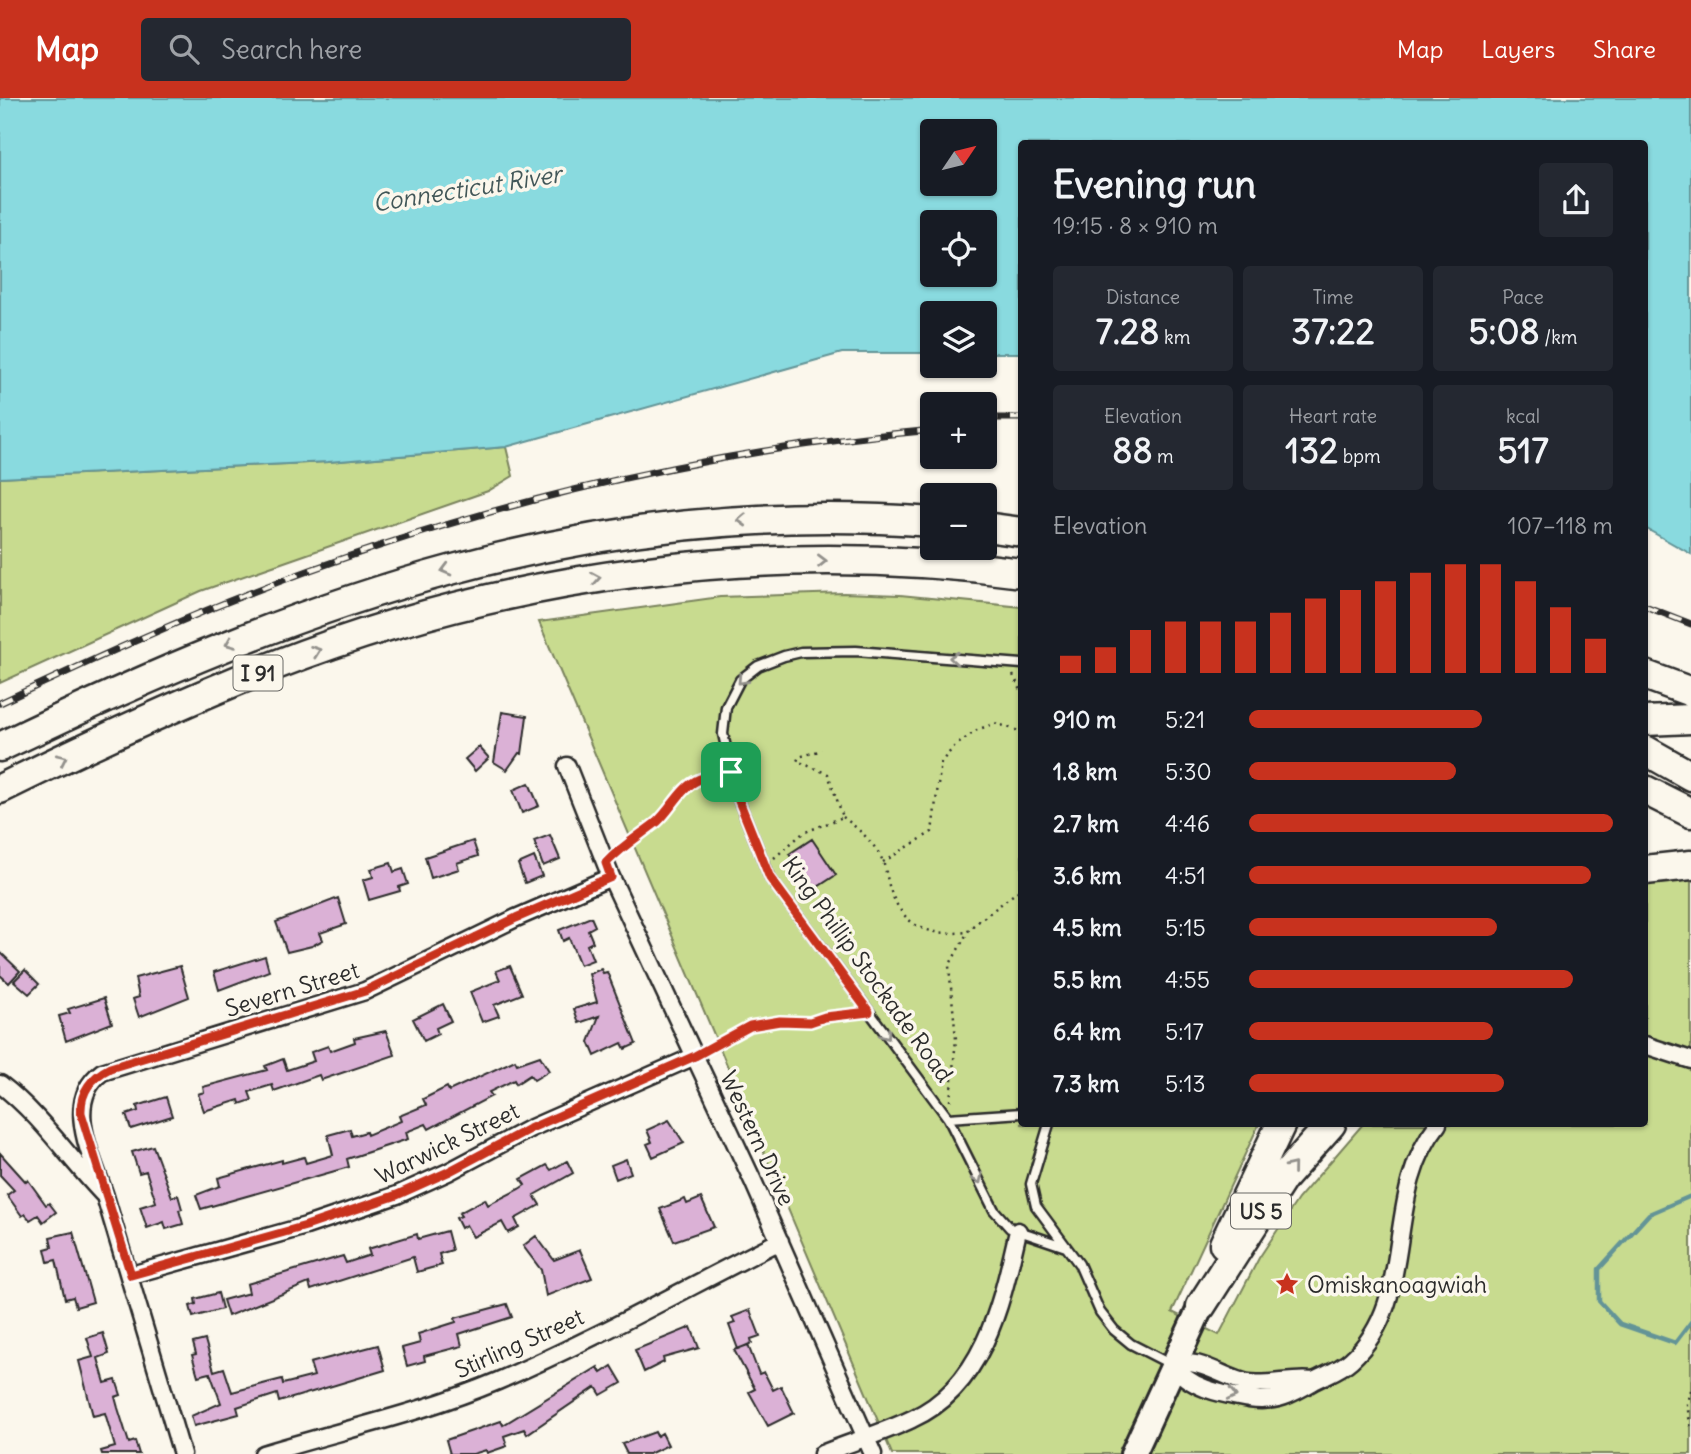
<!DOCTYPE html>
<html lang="en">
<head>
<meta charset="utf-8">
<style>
	:root { --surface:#171b24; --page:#242831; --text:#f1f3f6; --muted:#9ea1a6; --accent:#c8321e }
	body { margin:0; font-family:Delius,sans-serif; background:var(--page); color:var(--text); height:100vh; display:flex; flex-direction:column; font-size:26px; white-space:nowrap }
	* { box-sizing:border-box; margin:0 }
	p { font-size:23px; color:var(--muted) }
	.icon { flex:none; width:38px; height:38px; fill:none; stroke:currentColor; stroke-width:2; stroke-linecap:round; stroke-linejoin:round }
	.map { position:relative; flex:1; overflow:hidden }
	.sheet { position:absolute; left:1018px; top:42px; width:630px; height:987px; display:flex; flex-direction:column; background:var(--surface); border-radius:7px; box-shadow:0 2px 5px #0004 }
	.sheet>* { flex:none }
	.needle { width:46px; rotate:55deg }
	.controls { position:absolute; left:920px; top:21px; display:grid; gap:14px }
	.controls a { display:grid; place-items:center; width:77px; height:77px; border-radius:7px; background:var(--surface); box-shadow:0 2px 5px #0004; font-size:35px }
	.pin { position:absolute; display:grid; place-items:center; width:60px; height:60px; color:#fff; margin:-30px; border-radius:14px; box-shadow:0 4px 10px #0006 }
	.round { display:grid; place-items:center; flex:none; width:74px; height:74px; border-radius:7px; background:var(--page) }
	.head { display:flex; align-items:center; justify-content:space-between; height:119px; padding:0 35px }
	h1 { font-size:38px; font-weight:700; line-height:52px }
	.stats { display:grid; grid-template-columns:repeat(3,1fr); gap:10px; height:119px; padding:7px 35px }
	.stats div { display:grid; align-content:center; border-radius:7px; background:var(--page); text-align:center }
	.stats b { font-size:35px; font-weight:700 }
	.stats small { font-size:19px; font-weight:400 }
	.stats p { font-size:19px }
	.chart { height:196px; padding:14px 35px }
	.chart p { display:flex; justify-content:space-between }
	.chart svg { width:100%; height:126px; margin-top:7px; stroke:var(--accent); stroke-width:6 }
	ul { padding:0 35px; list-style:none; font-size:23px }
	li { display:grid; grid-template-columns:112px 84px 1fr; align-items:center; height:52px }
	li i { height:18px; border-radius:9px; background:var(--accent) }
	header { display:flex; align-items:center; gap:42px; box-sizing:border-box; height:98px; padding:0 35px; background:var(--accent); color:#fff }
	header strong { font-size:33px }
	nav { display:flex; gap:38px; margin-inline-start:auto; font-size:24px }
	.search { width:490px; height:63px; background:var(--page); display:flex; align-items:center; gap:18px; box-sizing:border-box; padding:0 24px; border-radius:7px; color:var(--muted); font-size:26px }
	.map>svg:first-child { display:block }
	.green { fill:#c8db8f; stroke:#7a835d; stroke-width:2 }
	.water { fill:#89dadf; stroke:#639497; stroke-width:2; fill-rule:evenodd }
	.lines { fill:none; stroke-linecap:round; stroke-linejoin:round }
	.stream { stroke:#639497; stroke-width:4.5 }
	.building { fill:#dbb1d6; stroke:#2b2b2b; stroke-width:2 }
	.service-casing { stroke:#2b2b2b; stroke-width:13 }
	.minor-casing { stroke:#2b2b2b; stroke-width:21 }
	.primary-casing { stroke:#2b2b2b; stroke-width:30 }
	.motorway-casing { stroke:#2b2b2b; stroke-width:33 }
	.path { stroke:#2b2b2b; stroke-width:2.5; stroke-dasharray:2 5; stroke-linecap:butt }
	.service { stroke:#fbf7ec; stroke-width:8 }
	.minor { stroke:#fbf7ec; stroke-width:16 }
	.primary { stroke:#fbf7ec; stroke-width:24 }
	.motorway { stroke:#fbf7ec; stroke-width:28 }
	.rail-casing { stroke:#2b2b2b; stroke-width:7 }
	.rail { stroke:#fbf7ec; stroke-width:4.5; stroke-dasharray:13; stroke-linecap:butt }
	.oneway { stroke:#93918c }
	.route-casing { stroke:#fff; stroke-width:14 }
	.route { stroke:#c8321e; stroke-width:9 }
	.labels { text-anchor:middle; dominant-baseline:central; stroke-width:7; stroke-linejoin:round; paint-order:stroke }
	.shield { fill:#fbf7ec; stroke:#696865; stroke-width:2 }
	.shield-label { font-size:21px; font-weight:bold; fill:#2b2b2b }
	.street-label { font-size:23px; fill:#2b2b2b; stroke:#fbf7ec }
	.poi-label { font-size:23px; fill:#2b2b2b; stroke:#fbf7ec; text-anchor:start }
	.water-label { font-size:24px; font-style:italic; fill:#425758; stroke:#fbf7ec }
</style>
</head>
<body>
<header>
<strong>Map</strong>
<div class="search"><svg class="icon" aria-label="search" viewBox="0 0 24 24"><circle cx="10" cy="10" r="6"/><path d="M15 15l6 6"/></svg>Search here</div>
<nav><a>Map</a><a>Layers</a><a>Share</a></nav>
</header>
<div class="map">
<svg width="1691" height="1356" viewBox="0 0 1691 1356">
	<rect width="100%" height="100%" fill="#fbf7ec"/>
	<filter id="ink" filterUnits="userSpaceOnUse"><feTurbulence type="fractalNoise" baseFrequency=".0143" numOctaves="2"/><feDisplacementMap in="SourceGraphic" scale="14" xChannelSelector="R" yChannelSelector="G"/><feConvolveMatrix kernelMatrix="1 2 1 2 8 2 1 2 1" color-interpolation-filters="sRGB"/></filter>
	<g filter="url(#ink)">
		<path class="green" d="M506,349L513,378L488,393L201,493L0,585V380L328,364Z
			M844,495L900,497L1022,509V1026H1259L1172,1214L1219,1237L1259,1160L1298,1101L1363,1026H1645V785L1691,779V1356H892L539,524L720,499Z"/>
		<path class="water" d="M0,0H1691V456L1645,430V46H1022V255H985V215H933V255H842L506,349L328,364L0,380ZM933,33H985V86H933ZM933,124H985V177H933Z"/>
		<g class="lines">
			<path class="stream" d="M1691,1098L1649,1116L1599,1171V1203L1620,1226L1675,1245L1691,1224"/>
		</g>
		<path class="building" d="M502,614L527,618L522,656L519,655L507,672L494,664Z
			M479,649L489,660L475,673L465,661Z
			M529,685L539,708L522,715L513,692Z
			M550,737L560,761L543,768L534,743Z
			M812,741L836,777L813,792L789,756Z
			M473,743L478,758L457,765L459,771L431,780L425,759Z
			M534,759L542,778L525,785L518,766Z
			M391,765L394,774L403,771L408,786L399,789L400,793L369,802L363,782L373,779L371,771Z
			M338,800L346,826L320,835L323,842L312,848L287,854L276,824Z
			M591,819L595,828L588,832L593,844L587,847L593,862L580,867L569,840L563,843L559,832Z
			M0,854L20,873L9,885L0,877Z
			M265,858L269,873L219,892L214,874Z
			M180,868L189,899L139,919L133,901L139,899L135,880Z
			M510,868L522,896L494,907L499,918L482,924L470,894L500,882L496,873Z
			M601,871L603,875L607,874L636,946L625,951L622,945L595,958L589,944L599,918L579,925L574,911L597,904L589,876Z
			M25,872L39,886L29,896L14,883Z
			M104,900L112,925L66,943L59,918L70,915L68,911Z
			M443,906L451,923L436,930L438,936L424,943L413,921Z
			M386,933L395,957L321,982L319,977L274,993L272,987L249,994L252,1002L240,1006L239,1002L204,1013L198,996L204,994L203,989L267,972L265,968L283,961L287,972L314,963L311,954L328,948L330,953L355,944L354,940Z
			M540,958L549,973L534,982L530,977L516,986L514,982L489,994L492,998L429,1031L426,1026L406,1034L408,1041L347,1061L349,1069L201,1111L196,1097L220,1088L218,1080L282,1062V1065L304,1059L306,1065L333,1057L328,1037L350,1031L352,1038L366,1034L367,1037L401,1023L399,1018L426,1007L423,1001L447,989L449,993L515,962L517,966Z
			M166,999L172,1018L131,1031L126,1017L138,1013L137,1008Z
			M669,1022L684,1045L653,1059L647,1046L652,1044L647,1032Z
			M153,1048L172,1099L178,1097L182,1111L179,1112L183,1126L166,1131L164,1124L147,1130L140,1109L156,1104L146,1073L139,1075L132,1054Z
			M0,1055L26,1084L28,1082L46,1107L49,1105L56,1114L43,1124L38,1117L30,1122L25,1116L22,1118L7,1097L14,1092L0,1077Z
			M626,1061L631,1075L616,1081L611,1067Z
			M567,1063L573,1075L534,1097L540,1107L515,1121L519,1129L508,1135L502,1124L473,1139L466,1127L461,1130L456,1120L461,1118L459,1115L485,1101L488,1107L519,1091L525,1087L521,1081L547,1067L551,1072Z
			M701,1100L714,1129L674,1143L660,1111L685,1101L687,1106Z
			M447,1133L452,1152L439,1156L442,1167L417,1174L413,1159L311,1192L309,1185L228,1218L223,1202L249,1195L247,1186L343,1158L346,1165L370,1157L368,1151L417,1136L418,1141Z
			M73,1134L93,1204L76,1209L73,1199L65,1201L56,1162L48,1164L45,1151L52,1149L50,1139Z
			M536,1138L554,1162L580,1152L592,1180L546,1198L541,1172L523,1148Z
			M218,1195L222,1211L193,1219L190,1208L196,1206L195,1201Z
			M507,1206L512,1219L459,1236L462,1248L424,1258L425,1263L407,1268L402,1250L420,1245L418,1236L456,1224L455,1220Z
			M750,1212L760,1238L751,1241L752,1245L738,1251L729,1227L735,1225L732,1219Z
			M691,1229L699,1250L663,1260L664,1264L644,1274L635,1252Z
			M103,1235L109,1256L98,1260L105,1285L116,1282L121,1297L115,1299L118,1310L129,1345L135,1343L139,1356H102L101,1353L115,1349L105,1315L93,1318L79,1263L93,1259L87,1240Z
			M205,1242L214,1273L224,1270L232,1294L282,1281L283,1286L314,1278L310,1265L378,1247L385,1272L279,1304L277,1296L237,1309L239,1316L194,1328L191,1318L221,1305L210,1275L198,1278L192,1257L196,1256L193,1245Z
			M748,1247L759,1276L764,1274L773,1292L781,1288L794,1315L768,1328L749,1294L755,1291L734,1252Z
			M612,1268L622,1285L601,1297L596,1289L527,1336L524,1331L504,1338L507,1348L487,1355L486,1352L473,1356H450L446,1342L501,1323L503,1327L598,1269L601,1275Z
			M655,1334L657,1338L662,1335L668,1347L649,1356H627L622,1346Z"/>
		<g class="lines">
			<g class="service-casing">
				<path id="service" d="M1022,566L856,553L801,554L784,558L758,568L740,582L726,609L723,636L737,698L770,780L948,1020L994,1112L1010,1130L1066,1149
					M948,1020L1022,1015
					M1049,1026L1031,1086L1036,1108L1079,1166L1100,1214L1114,1232L1131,1246L1172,1267"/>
			</g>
			<g class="minor-casing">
				<path id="minor" d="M567,668L611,779L753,1083L873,1356
					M1645,947L1691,962
					M0,986C41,1017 69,1061 105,1098L182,1356
					M105,1098C93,1060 62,1004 102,974L365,893L516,820L611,779
					M131,1177L306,1128L397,1097L448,1074L529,1031L695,958
					M1314,1283C1292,1280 1270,1288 1248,1285C1223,1280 1199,1258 1173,1267C1190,1291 1222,1296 1249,1301C1277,1305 1292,1296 1314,1283C1327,1276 1340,1272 1351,1262C1419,1201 1381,1098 1438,1026
					M263,1356C342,1332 422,1315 498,1283C594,1242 686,1190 780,1143
					M822,1356C851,1344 883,1335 912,1321C985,1288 1002,1202 1018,1133"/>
			</g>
			<g class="primary-casing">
				<path id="primary" d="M1133,1356L1201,1208"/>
			</g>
			<g class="motorway-casing">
				<path id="motorway" d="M985,429L1022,434
					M1645,577L1691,594
					M1645,623L1691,621
					M0,649C305,502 588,398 933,424
					M1645,652L1691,678
					M0,691C89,647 180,605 273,568C510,475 769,441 1022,475
					M1645,692L1691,715
					M1645,772L1691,767
					M1224,1146L1281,1026
					M1201,1208L1283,1080L1331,1026"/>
			</g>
			<path class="path" d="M1013,577L1022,594
				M843,719C856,729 869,740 878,754C886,766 886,778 890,791C904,831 929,838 968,834
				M617,753L657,723L690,687L701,680L722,678
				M774,760L803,735L843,719L828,676L797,663L799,659L822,652
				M883,764L932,734L941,664L954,649L977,632L995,625L1022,634
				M708,949L763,925L810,924L825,919L859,916
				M950,1003L956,941L949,868L970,830L1022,790
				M1691,1292L1687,1306L1691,1332"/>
			<use href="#service" class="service"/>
			<use href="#minor" class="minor"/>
			<use href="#primary" class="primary"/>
			<use href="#motorway" class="motorway"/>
			<g class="rail-casing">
				<path id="rail" d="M985,320H1022
					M1645,508L1691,526
					M0,605C75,570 150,535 227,504C450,414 692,353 933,332"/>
			</g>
			<use href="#rail" class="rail"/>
		</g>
		<defs><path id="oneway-chevron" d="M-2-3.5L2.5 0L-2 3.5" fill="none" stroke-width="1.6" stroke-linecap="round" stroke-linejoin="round" transform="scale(1.75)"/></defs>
		<g class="oneway">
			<use href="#oneway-chevron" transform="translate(742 422) rotate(178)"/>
			<use href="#oneway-chevron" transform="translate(822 463) rotate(-1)"/>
			<use href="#oneway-chevron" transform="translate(446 472) rotate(165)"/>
			<use href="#oneway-chevron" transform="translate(596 480) rotate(-10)"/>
			<use href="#oneway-chevron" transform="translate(230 545) rotate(158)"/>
			<use href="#oneway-chevron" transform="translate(316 553) rotate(-20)"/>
			<use href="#oneway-chevron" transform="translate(954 560) rotate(-176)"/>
			<use href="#oneway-chevron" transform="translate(742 582) rotate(133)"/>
			<use href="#oneway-chevron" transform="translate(62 661) rotate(-25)"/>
			<use href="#oneway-chevron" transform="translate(886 937) rotate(54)"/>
			<use href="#oneway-chevron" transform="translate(1292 1069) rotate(-51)"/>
			<use href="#oneway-chevron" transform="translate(978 1081) rotate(64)"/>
			<use href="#oneway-chevron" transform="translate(1232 1297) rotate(13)"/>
		</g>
	</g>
	<g class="lines" filter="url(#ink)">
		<g class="route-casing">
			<path id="route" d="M731,674L737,698L770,780L869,914L825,919L810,924L780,923L750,928L695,958L529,1031L448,1074L397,1097L306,1128L131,1177L81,1015C80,994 92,979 110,970L365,893L516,820L611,779L606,765C622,748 639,738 657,724C672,711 680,689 700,681C709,678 721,678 731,674Z"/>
		</g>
		<use href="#route" class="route"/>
	</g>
	<defs>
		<g id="sight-bare" transform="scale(1.89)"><path d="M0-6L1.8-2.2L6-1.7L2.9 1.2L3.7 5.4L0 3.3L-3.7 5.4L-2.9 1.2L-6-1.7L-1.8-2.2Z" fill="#c8321e" stroke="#fbf7ec" stroke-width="2.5" paint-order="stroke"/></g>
	</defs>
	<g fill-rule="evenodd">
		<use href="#sight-bare" x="1287" y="1186"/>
	</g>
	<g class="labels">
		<g class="shield">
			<rect x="233.5" y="557.5" width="49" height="35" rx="5"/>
			<rect x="1231" y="1095.5" width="60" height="35" rx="5"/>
		</g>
		<g class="shield-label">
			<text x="258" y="575">I 91</text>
			<text x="1261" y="1113">US 5</text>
		</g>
		<g class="street-label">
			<text transform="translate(868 871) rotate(54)">King Phillip Stockade Road</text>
			<text transform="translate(292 891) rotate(-17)">Severn Street</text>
			<text transform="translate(758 1040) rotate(65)">Western Drive</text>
			<text transform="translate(447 1045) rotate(-26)">Warwick Street</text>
			<text transform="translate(519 1245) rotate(-24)">Stirling Street</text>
		</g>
		<g class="poi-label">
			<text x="1307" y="1186">Omiskanoagwiah</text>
		</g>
		<g class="water-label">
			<text transform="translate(467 90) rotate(-9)">Connecticut River</text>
		</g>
	</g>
</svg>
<div class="controls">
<a><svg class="needle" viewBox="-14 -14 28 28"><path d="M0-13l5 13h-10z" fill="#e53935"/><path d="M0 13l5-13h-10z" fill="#9ea1a6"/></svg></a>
<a><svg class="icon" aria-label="locate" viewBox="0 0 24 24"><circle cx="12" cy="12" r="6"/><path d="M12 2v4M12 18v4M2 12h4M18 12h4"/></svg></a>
<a><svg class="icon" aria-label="layers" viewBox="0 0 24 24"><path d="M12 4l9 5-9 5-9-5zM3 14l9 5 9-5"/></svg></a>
<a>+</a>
<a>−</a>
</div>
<div class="pin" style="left:731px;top:674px;background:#1e9e55"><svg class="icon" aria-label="arrive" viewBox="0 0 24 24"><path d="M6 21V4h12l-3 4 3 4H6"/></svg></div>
<section class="sheet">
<div class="head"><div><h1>Evening run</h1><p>19:15 · 8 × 910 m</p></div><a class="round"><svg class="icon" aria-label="share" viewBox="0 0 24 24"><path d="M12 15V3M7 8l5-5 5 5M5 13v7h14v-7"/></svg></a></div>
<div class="stats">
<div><p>Distance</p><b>7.28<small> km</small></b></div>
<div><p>Time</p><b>37:22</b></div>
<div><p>Pace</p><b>5:08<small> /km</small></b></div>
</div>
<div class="stats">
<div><p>Elevation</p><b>88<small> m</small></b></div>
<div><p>Heart rate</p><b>132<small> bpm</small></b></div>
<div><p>kcal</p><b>517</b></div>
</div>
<div class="chart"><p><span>Elevation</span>107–118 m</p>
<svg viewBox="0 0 160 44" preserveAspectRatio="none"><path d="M5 44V38M15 44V35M25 44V29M35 44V26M45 44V26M55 44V26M65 44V23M75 44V18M85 44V15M95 44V12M105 44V9M115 44V6M125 44V6M135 44V12M145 44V21M155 44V32"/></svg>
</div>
<ul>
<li><b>910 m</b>5:21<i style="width:64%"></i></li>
<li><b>1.8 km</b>5:30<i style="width:57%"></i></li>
<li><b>2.7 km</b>4:46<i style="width:100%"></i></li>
<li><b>3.6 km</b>4:51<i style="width:94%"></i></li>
<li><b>4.5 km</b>5:15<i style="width:68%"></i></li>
<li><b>5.5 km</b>4:55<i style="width:89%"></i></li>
<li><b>6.4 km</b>5:17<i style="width:67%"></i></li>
<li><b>7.3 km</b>5:13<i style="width:70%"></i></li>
</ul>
</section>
</div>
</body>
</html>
